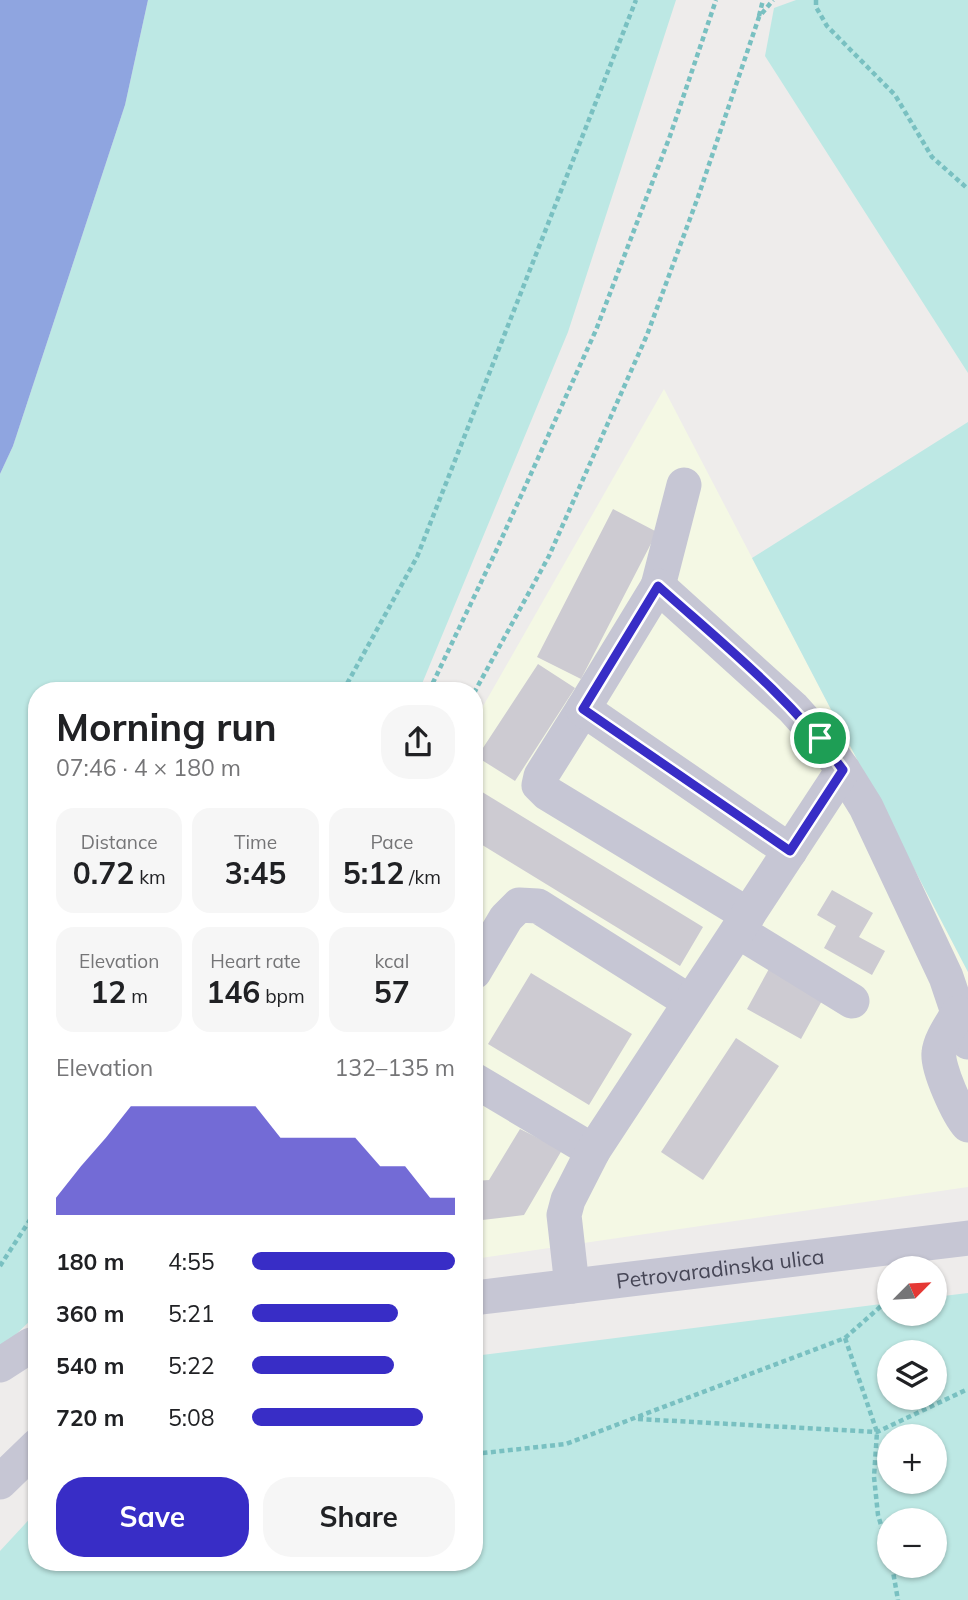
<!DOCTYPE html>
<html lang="en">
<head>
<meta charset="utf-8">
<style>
	:root { --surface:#fff; --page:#f6f6f6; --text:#202124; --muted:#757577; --accent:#382dc6 }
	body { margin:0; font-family:Mulish,sans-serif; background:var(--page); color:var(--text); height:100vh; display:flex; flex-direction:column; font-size:26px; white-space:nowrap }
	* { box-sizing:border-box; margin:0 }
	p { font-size:23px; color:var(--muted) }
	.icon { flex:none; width:38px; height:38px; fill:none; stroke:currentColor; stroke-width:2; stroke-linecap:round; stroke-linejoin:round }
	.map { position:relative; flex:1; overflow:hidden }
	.sheet { position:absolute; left:28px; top:682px; width:455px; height:889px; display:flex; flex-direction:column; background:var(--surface); border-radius:28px; box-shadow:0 2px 5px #0004 }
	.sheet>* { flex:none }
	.needle { width:46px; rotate:66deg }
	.tools { position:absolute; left:877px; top:1256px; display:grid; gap:14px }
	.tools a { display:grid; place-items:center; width:70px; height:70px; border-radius:50%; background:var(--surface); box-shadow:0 2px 5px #0004; font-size:35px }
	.pin { position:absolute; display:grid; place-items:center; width:60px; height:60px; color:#fff; margin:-30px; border:4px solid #fff; border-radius:50%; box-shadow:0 2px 7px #0007 }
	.round { display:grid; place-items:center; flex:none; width:74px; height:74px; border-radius:28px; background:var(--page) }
	.headline { display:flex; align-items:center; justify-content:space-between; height:119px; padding:0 28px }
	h1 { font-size:38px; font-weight:700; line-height:52px }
	.figures { display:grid; grid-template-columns:repeat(3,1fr); gap:10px; height:119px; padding:7px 28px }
	.figures div { display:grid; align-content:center; border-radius:18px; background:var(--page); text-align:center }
	.figures b { font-size:30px; font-weight:700 }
	.figures small { font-size:19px; font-weight:400 }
	.figures p { font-size:19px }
	.chart { height:196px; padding:14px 28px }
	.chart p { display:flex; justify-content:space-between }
	.chart svg { width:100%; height:126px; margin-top:7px; fill:var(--accent); opacity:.7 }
	.primary-button { display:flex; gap:14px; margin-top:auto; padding:14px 28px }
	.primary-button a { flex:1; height:80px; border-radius:28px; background:var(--accent); color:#fff; font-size:28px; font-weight:700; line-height:80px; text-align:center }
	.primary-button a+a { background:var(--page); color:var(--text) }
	ul { padding:0 28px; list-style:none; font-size:23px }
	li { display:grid; grid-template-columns:112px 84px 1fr; align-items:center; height:52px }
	li i { height:18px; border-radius:9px; background:var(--accent) }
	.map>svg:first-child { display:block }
	.commercial { fill:#f4f8e4 }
	.green { fill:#bde8e4; fill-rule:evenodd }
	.water { fill:#8fa5e0 }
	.building { fill:#cdcbd2 }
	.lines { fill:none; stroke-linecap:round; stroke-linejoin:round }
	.path { stroke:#79c0c1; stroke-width:4.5; stroke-dasharray:5 3.5; stroke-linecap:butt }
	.minor { stroke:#c6c6d4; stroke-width:35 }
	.route-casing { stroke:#fff; stroke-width:14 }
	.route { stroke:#382dc6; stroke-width:9 }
	.labels { text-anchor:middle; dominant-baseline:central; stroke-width:6; stroke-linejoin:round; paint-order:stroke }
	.street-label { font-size:21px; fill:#464656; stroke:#fff }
</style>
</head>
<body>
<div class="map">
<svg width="968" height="1600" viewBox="0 0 968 1600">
	<rect width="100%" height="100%" fill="#eeeceb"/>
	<path class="commercial" d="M664,389L968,972V1187L474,1259V722Z"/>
	<path class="green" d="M148,0H676L568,332L419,691H37V1314L0,1350V474L13,446L125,105Z
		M796,0H968V373L765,56L774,8Z
		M968,422V972L752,558Z
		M968,1293V1600H0V1551L37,1511V1563H474V1356L889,1303V1314H934L935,1297ZM889,1353H934V1398H889ZM889,1437H934V1482H889ZM889,1521H934V1566H889Z"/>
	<path class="water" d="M0,0H148L125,105L13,446L0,474Z"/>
	<path class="building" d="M613,509L657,532L581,679L537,657Z
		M538,664L575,688L515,781L477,757Z
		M474,787L703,927L680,966L479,843L474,852Z
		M832,890L873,913L859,937L885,951L872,975L824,948L836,926L817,915Z
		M770,967L824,997L801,1039L747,1009Z
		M531,973L632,1034L589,1105L488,1044Z
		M736,1038L779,1066L703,1180L661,1152Z
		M520,1129L562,1150L524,1215L474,1221V1181L489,1180Z"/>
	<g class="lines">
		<path class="path" d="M816,0V7L827,26L895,95L932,157L968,189
			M759,16L763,0
			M343,691L417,557L636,0
			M429,691L496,551L596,330L670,136L716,0
			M474,693L549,556L647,335L698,197L759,17L773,0
			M0,1266L37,1209
			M845,1338L877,1432L874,1477L878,1515L889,1552
			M638,1419L877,1432L968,1389
			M474,1454L566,1444L845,1338L889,1299
			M892,1566L898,1600"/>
		<g class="minor">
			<path d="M658,586L684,485"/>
			<path d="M583,709L541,776L539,785L547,793L748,915"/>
			<path d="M790,851L583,709L658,586L793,708L820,738L843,770L866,807L946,977L968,1042"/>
			<path d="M738,931L852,1001"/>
			<path d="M474,972L506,918L519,905L538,906L690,1002"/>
			<path d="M958,1013C952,1024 940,1040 939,1053C937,1068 958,1114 968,1125"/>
			<path d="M474,1080L593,1151"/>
			<path d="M572,1286L564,1215L568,1200L593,1151L843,770"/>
			<path id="s1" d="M474,1298L968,1238"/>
			<path d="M0,1365L31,1345L37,1344"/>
			<path d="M0,1482L37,1446"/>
		</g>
	</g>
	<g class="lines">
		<g class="route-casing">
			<path id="route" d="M658,586C723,644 792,699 843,770L790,851L583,709Z"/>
		</g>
		<use href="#route" class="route"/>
	</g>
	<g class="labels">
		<g class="street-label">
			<text stroke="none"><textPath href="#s1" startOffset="248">Petrovaradinska ulica</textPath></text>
		</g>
	</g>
</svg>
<div class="tools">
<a><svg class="needle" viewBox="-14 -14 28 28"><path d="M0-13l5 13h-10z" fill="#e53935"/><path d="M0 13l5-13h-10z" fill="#757577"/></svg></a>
<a><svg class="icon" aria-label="layers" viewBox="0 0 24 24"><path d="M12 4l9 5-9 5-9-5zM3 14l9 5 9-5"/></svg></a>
<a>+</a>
<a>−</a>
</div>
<div class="pin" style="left:820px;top:738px;background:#1e9e55"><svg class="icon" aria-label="arrive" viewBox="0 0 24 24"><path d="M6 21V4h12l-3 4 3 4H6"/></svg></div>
<section class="sheet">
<div class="headline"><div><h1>Morning run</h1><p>07:46 · 4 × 180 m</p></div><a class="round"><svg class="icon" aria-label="share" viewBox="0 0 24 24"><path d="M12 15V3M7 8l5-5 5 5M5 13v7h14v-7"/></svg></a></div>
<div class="figures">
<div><p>Distance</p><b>0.72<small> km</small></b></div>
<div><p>Time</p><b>3:45</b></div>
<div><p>Pace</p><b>5:12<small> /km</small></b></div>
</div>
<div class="figures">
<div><p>Elevation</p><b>12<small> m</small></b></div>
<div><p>Heart rate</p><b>146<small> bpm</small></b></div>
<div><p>kcal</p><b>57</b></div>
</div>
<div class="chart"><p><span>Elevation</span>132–135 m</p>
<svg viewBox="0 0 160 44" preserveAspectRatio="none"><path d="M0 44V38L10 27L20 17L30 6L40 6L50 6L60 6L70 6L80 6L90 17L100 17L110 17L120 17L130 27L140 27L150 38L160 38V44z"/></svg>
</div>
<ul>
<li><b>180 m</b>4:55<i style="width:100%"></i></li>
<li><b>360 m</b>5:21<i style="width:72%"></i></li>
<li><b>540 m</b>5:22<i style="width:70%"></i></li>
<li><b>720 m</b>5:08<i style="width:84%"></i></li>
</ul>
<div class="primary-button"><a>Save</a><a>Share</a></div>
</section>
</div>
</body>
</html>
